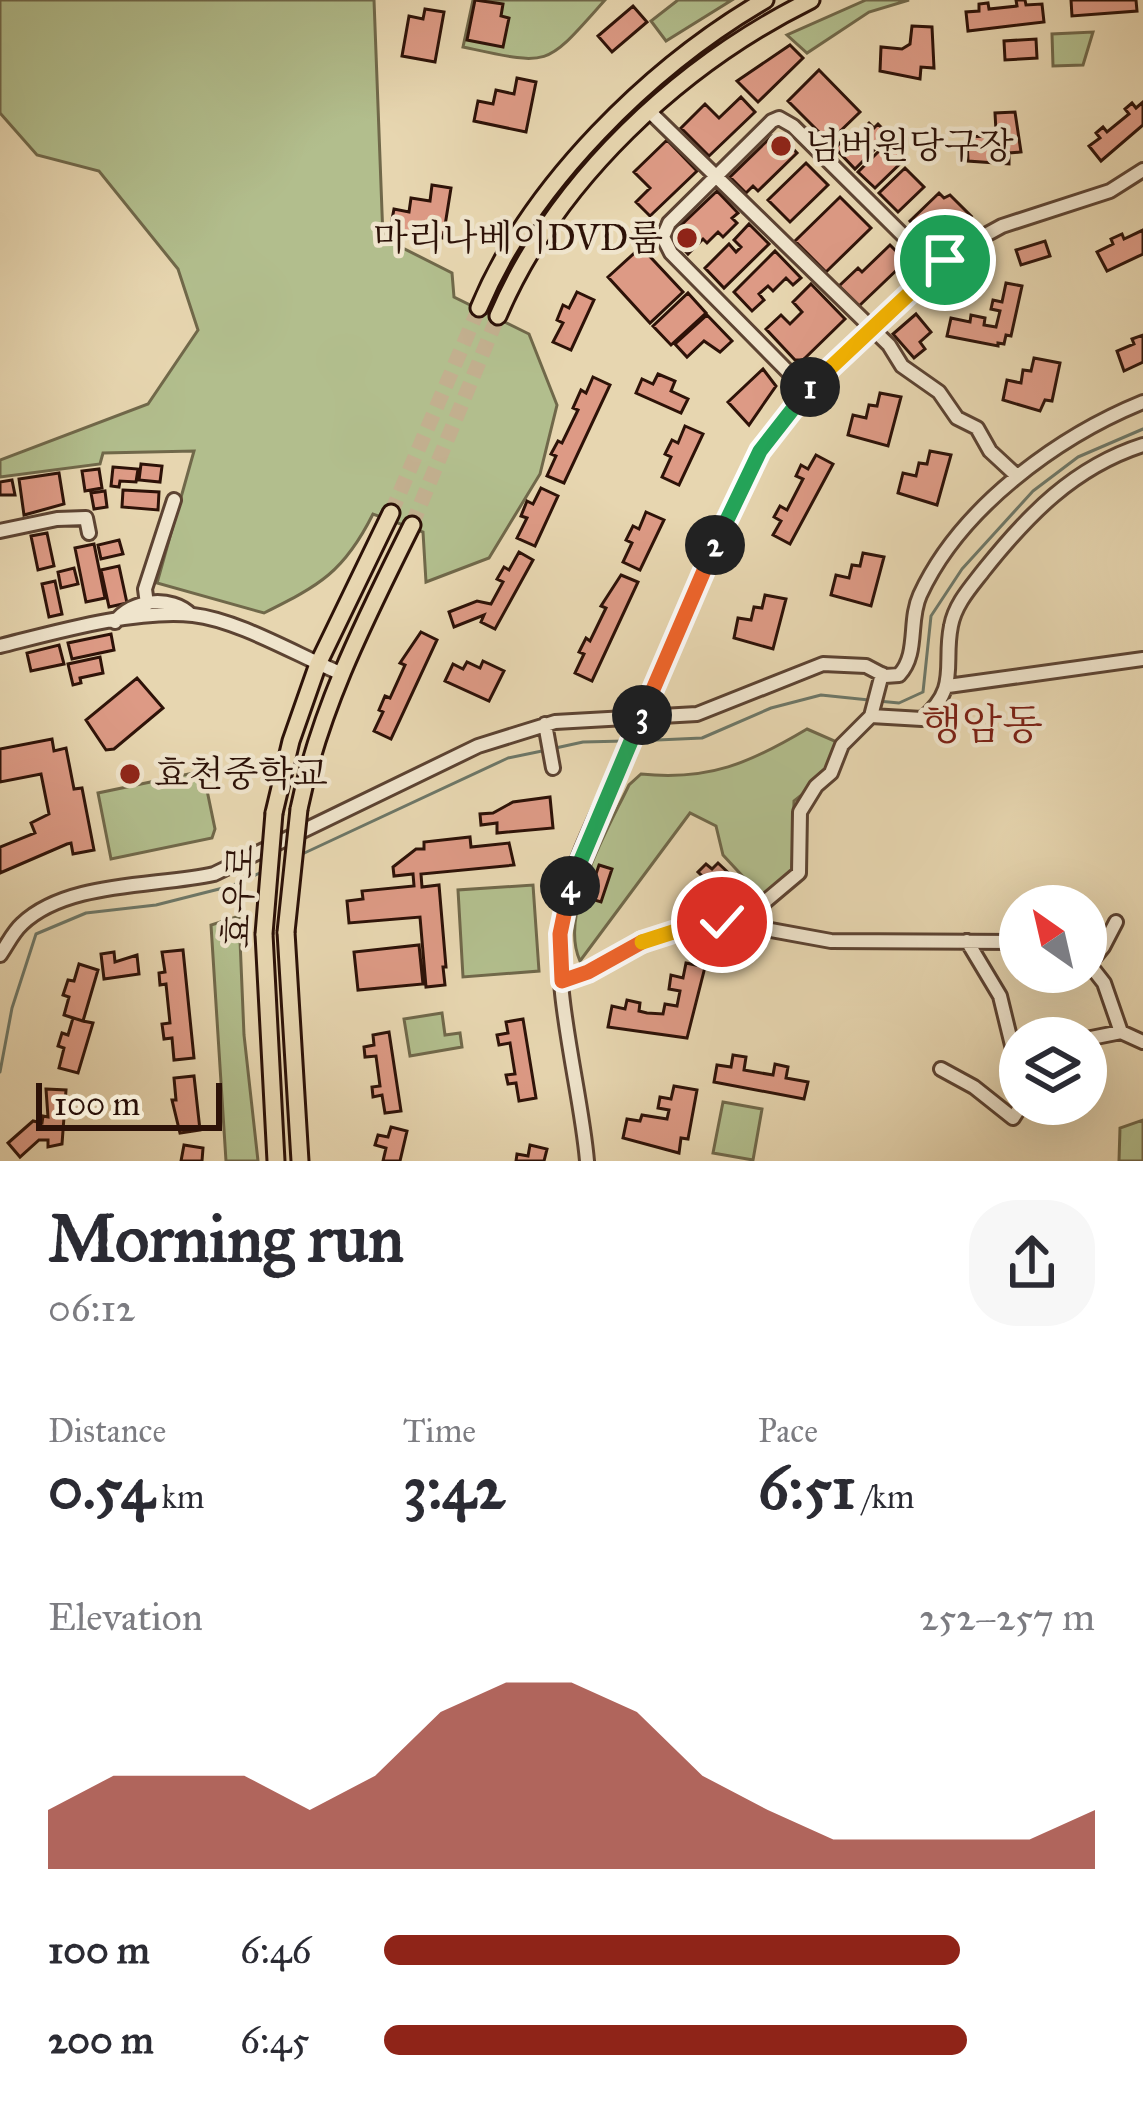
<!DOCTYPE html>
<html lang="en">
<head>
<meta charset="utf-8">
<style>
	:root { --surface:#fff; --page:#f7f7f7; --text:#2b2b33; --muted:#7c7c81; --accent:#8f2418 }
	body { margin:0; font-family:"IM FELL Great Primer","Noto Serif KR",serif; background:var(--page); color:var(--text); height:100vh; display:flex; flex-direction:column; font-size:45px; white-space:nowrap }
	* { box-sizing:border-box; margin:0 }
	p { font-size:39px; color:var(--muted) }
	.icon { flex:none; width:66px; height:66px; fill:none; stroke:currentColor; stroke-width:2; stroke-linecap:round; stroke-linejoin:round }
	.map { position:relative; height:1161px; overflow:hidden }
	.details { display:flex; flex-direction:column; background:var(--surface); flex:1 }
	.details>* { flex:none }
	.needle { width:78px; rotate:326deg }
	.tools { position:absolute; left:999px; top:885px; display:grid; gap:24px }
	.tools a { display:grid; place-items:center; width:108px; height:108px; border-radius:50%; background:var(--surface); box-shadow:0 12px 48px #0002; font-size:60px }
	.scale { position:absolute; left:36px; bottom:30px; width:186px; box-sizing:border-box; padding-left:12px; border:6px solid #2d1208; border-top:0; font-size:33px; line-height:42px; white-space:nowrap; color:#2d1208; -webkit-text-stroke:9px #efe4cc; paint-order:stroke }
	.pin { position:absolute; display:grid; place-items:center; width:102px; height:102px; color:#fff; margin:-51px; border:6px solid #fff; border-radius:50%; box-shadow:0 3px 12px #0007 }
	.km { position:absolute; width:60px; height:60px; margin:-30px; border-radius:50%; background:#222; color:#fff; font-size:33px; line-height:60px; text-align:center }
	.round { display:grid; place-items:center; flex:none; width:126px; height:126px; border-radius:48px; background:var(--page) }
	.headline { display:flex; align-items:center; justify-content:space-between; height:204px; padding:0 48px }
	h1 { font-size:66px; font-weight:800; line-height:90px }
	.figures { display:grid; grid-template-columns:repeat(3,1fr); gap:18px; height:204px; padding:12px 48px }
	.figures div { display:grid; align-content:center }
	.figures b { font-size:60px; font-weight:800 }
	.figures small { font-size:33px; font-weight:400 }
	.figures p { font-size:33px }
	.chart { height:336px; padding:24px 48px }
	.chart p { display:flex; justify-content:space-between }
	.chart svg { width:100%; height:216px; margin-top:12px; fill:var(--accent); opacity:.7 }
	ul { padding:0 48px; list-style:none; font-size:39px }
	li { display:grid; grid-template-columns:192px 144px 1fr; align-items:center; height:90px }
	li i { height:30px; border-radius:15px; background:var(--accent) }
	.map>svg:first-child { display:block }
	.green { fill:#b2be8d; stroke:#70684a; stroke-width:3 }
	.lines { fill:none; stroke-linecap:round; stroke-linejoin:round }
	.stream { stroke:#6d7767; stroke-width:3 }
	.building { fill:#dd9a85; stroke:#2d1208; stroke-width:3 }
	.major-tunnel { stroke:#c2af8e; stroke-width:15; stroke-dasharray:15 8; stroke-linecap:butt }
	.minor-casing { stroke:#5c4332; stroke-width:18 }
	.major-casing { stroke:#2d1208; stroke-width:21 }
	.minor { stroke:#efe4cc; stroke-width:12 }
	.major { stroke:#e7d6b0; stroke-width:15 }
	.minor-bridge-casing { stroke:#5c4332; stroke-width:18; stroke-linecap:butt }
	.major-bridge-casing { stroke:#2d1208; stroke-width:21; stroke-linecap:butt }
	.minor-bridge { stroke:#efe4cc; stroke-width:12 }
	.major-bridge { stroke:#e7d6b0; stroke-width:15 }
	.split-1-casing { stroke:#fff; stroke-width:24 }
	.split-2-casing { stroke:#fff; stroke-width:24 }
	.split-3-casing { stroke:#fff; stroke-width:24 }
	.split-4-casing { stroke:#fff; stroke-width:24 }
	.split-5-casing { stroke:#fff; stroke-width:24 }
	.split-6-casing { stroke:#fff; stroke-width:24 }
	.split-1 { stroke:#f5b400; stroke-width:15 }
	.split-2 { stroke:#22a559; stroke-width:15 }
	.split-3 { stroke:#f0652b; stroke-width:15 }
	.split-4 { stroke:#22a559; stroke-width:15 }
	.split-5 { stroke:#f0652b; stroke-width:15 }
	.split-6 { stroke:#f5b400; stroke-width:15 }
	.poi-dot { fill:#8f2418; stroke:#efe4cc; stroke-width:4.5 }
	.labels { text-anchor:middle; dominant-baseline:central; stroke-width:9; stroke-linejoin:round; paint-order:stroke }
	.poi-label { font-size:36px; fill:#2d1208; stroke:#efe4cc; text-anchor:start }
	.street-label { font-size:36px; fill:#2d1208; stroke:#efe4cc }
	.quarter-label { font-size:42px; fill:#7a1f14; stroke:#efe4cc }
</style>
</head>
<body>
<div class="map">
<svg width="1143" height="1161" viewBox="0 0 1143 1161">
	<rect width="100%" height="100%" fill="#e7d6b0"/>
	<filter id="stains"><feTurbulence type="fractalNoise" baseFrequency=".00167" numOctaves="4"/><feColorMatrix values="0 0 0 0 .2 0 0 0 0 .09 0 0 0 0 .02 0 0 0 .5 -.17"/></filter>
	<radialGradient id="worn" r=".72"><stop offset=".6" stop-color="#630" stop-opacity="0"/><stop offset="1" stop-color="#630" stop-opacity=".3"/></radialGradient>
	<path class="green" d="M0,0H374L383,238L452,273L454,297L529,334L557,405L540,474L489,558L426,582L423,532L373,514C344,572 320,585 264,613L157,583L194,451L103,453L100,464L0,477V460L148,404L198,330L178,269L99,171L37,155L0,113Z
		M473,0H605C544,68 552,66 463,47Z
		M678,0H732L666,41L651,21Z
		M866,0H909L869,12L807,53L787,35Z
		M1093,32L1083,65L1053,66L1052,34Z
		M807,729L837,742L828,774L794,801L792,874L761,896L723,855L716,826L690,813L580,961C558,913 608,829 629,785L641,774C709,781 750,763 807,729Z
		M203,771L215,829L212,838L111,859L98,793Z
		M533,885L539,971L463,977L458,890Z
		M239,916L244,1035L258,1161H226L211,925Z
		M442,1013L445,1035L460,1033L462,1047L410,1056L404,1019Z
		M723,1102L762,1109L753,1160L713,1153Z
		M1143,1120V1161H1119L1120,1128Z"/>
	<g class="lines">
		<path class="stream" d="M878,701L899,703L923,692L931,616L962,569L1033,491L1078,457L1143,429
			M635,741L702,738L771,708L821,695L869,700
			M551,749L583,742L625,741
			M298,856L508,758L542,751
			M0,1072L12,1008L36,934L86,913L156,905L231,886L262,872"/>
	</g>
	<path class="building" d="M475,0L503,4L501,16L509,18L503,47L467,40Z
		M1016,0H1025L1026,5L1042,4L1044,22L968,31L966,12L979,11V4L988,3L989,9L1017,6Z
		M1071,0H1136L1137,11L1072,16Z
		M633,6L647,22L612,52L598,36Z
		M425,9L444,12L435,62L402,56L409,16L423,19Z
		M912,26L932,27L934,68L921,67L920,79L880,71L881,47L902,49L910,44Z
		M1036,39L1037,58L1005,60L1004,41Z
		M790,45L803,58L758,102L737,81Z
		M819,70L860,112L829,142L788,101Z
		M517,78L536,82L526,132L474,121L478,101L493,104L496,90L514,94Z
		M741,97L755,112L709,156L681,128L705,104L719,118Z
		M1143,102V125L1101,161L1089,146L1100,138L1096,133L1103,127L1107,132L1129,114L1125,109L1132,103L1136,108Z
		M1015,112L1021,152L1009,153V164L968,161L967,137L988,136L996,131L995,113Z
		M869,123L874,128L878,124L889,135L855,169L835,148L849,134L853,139Z
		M772,136H781L797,153L758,191L753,186L746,193L730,177Z
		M667,140L697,171L650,216L636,202L650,188L634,172Z
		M890,140L907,157L875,188L858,172Z
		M806,163L828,185L790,222L768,200Z
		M905,168L924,187L898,212L879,193Z
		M432,185L451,188L443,238L390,230L394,209L409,212L411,198L430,201Z
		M717,191L738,213L732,218L737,223L723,237L718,232L707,243L703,239L688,254L675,240V231Z
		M939,193L944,198L950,195L971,216L933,238L925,237L910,221Z
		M840,197L871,228L826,272L795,241Z
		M749,224L769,244L724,288L705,268L729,244L736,252L741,247L734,240Z
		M1143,230V254L1107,271L1097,252L1113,244L1111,239L1122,234L1124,239Z
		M1045,241L1050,256L1021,265L1016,250Z
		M890,245L902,257L903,264L859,306L839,286L858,268L862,272Z
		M641,247L683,292L650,323L608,277Z
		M775,251L801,278L793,285L786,278L773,291L768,286L759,294L764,300L752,311L734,292Z
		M1006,283L1022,286L1011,336L1006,335L1004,344L998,343V346L947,336L951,318L970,322L971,315L985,318L984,325L996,327L1000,311L991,309L993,300L1002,302Z
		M811,284L845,319L803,360H795L766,329L781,315L790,324L802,312L793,302Z
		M577,292L594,300L571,350L553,342L563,323L557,320L563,305L569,308Z
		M688,293L706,313L671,345L653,326Z
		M916,314L931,332L920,342L925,349L914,358L893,334Z
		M707,315L732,341L720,352L704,341L687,357L675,344Z
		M1143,335V362L1124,371L1117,351L1134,344L1132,339Z
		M1034,358L1060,363L1052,401L1045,400L1040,411L1003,400L1007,380L1021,383L1023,370L1031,371Z
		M763,369L776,386L749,425L728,402Z
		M658,374L675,381L671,391L688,399L681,413L636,393L642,379L653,384Z
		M593,377L610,385L564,483L547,476L556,456L551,454L558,441L562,443L578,410L573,408L581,390L586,393Z
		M880,393L901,397L888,446L848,435L853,415L866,418L869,405L877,406Z
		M685,426L703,434L679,485L662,477L671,457L665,454L672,440L678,443Z
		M930,451L951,455L937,505L898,493L903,473L916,476L919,463L927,464Z
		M816,455L833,464L790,544L773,535L781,521L774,517L780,506L787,510L803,479L796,476L801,465L808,469Z
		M141,464L162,466L160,482L139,480Z
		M113,467L138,469L136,482L120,481L119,487L111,486Z
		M99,469L102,488L85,491L82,471Z
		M59,473L64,504L24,515L19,479Z
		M12,480L15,495H0V482Z
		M541,488L558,496L535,546L517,538L527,518L521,516L527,501L533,504Z
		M123,490L159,492L158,510L122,507Z
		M105,491L107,507L94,509L91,493Z
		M646,512L664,520L640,570L623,562L632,543L626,540L633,526L639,529Z
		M47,533L54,566L38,570L31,536Z
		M119,540L123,554L101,559L98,545Z
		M94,544L105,598L86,602L75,548Z
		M519,552L533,560L495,629L481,622L484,615L454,627L449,612L477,601L491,604L503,582L497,579L504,567L509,570Z
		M863,553L884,557L871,606L831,595L836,575L849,578L852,565L860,566Z
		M119,566L127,603L109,607L101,570Z
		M74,568L78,584L61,588L58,572Z
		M621,575L638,582L592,681L575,673L584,654L579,652L586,638L590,641L606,608L601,606Z
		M55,581L62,614L49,617L42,584Z
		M765,595L786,599L773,649L734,638L738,618L751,620L754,607L762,608Z
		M421,632L437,640L391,739L374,731L383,712L379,710L385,696L390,698L405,665L400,663Z
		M111,634L114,650L72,659L68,643Z
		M59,645L64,664L31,671L27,653Z
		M100,657L103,673L80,678L81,683L73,685L68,664Z
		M483,661L504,671L489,701L445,681L453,664L463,669L467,662L480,668Z
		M137,678L163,708L114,749L106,750L86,720Z
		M52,739L54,751L66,748L74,789L82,788L94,850L73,854L71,843L67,844L0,873V847L35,833L31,823L49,814L41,774L0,782V749Z
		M550,797L553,828L497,833V823L481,825L480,814L493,813L513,802Z
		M470,837L471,847L509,843L514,865L421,874L422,887L439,885L446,967H443L445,985L426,987L420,917L349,923L347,901L363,899L362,891L414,886L413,874L394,876L393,867L416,849H424V842Z
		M718,863L752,895L738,910L698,872L706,864L712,869Z
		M599,865L612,869L601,902L588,898Z
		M419,945L423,984L358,990L354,952Z
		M183,950L194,1058L174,1060L172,1038L164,1039L162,1024L170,1023L166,984L160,985L159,973L165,972L162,952Z
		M114,952L115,962L137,955L139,974L104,979L101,954Z
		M686,963L705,967L687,1038L608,1027L612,1006L625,1009L627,1000L640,1003L639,1011L647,1013L663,1014L665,1004L677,1006L680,991L669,989L671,975L683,978Z
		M79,964L98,970L83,1021L64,1015L69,997L63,995L68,980L74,981Z
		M79,964L98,970L83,1021L93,1023L78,1073L59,1068L64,1048L58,1046L62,1033L68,1035L73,1018L64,1015L69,997L63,995L68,980L74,981Z
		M523,1019L536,1098L519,1101L516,1083L508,1084L506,1075L515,1074L510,1043L499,1045L497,1035L508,1033L506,1022Z
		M389,1032L401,1111L385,1113L382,1095L373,1097L372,1087L380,1086L376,1056L365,1057L364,1047L374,1045L373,1035Z
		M733,1055L746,1057L744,1070L773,1075L775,1064L788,1067L786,1078L808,1082L804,1099L714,1082L717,1065L731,1067Z
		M194,1076L200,1130L180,1133L172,1100H176L174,1078Z
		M674,1086L697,1090L688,1139L681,1138L679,1153L623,1138L627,1119L640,1121L642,1115L667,1119L669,1110L658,1108L660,1097L671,1099Z
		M46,1089L66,1090L62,1144L48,1147V1140H39L20,1157L8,1143L33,1121L42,1123L43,1116L48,1117Z
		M391,1127L407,1131L400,1161H383L386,1148L375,1145L378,1135L388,1137Z
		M184,1145L203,1148L202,1161H181Z
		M530,1145L547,1149L544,1161H516L517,1154L528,1156Z"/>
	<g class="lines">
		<path class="major-tunnel" d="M391,513L479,308
			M412,525L498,316"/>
		<g class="minor-casing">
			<path id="minor" d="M649,111L889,345L902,366L939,392L957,418L977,428L990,451L1017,476
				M806,390L671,253L663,237L669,223L772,121L779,118L793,126L935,267
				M0,531L57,519L86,518L89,533
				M147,604L145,589L174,500
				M115,622C131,599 172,595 191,615
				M0,646C56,632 136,609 193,615C238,620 297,655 340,673
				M656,683L727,514L759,451L806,390L923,278L958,250L1002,226L1110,191L1143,170
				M948,686L1143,659
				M871,716L882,674
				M545,724L553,768
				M750,927L761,905L799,873L800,812L816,786L831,773L842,745L871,716L922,719C960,688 943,665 951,626C955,604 971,587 984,570C1028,515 1074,467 1143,445
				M967,941L1000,996L1020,1078
				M0,955C7,945 13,932 22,924C67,881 156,887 214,874L478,746L555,722L697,714L823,664L866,666L885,676L899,675C919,654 908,621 920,595C960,508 1057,437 1143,402
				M1086,960L1104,983L1121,1032L1143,1042
				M1089,964L1103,947L1116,922
				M562,981L588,972L653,937L722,921L831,941L1020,942
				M1086,1039L1121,1032
				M941,1069L974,1087L1013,1118L1022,1104
				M587,1161C581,1089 551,987 562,918C568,873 591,828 610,786"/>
		</g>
		<g class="major-casing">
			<path id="major" d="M479,308C530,185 650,67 765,0
				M498,316C556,180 680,65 811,0
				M299,809C320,707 366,618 412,525
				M274,813L291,741L318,664L391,513
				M286,932L300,1161
				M264,934L276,1161"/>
		</g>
		<use href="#minor" class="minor"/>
		<use href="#major" class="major"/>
		<g class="minor-bridge-casing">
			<path id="minor-bridge" d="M610,786L656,683"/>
		</g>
		<g class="major-bridge-casing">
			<path id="major-bridge" d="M286,932L299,809
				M264,934L274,813"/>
		</g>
		<use href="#minor-bridge" class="minor-bridge"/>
		<use href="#major-bridge" class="major-bridge"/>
	</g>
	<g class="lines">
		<g class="split-1-casing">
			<path id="split-1" d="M810,387L945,260"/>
		</g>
		<g class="split-2-casing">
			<path id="split-2" d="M715,545L760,451L810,387"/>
		</g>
		<g class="split-3-casing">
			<path id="split-3" d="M642,715L715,545"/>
		</g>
		<g class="split-4-casing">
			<path id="split-4" d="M570,886L642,715"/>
		</g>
		<g class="split-5-casing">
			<path id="split-5" d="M570,886L560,934L562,981L588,972L642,942"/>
		</g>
		<g class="split-6-casing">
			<path id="split-6" d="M642,942L701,923L722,922"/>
		</g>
		<use href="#split-1" class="split-1"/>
		<use href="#split-2" class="split-2"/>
		<use href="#split-3" class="split-3"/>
		<use href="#split-4" class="split-4"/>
		<use href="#split-5" class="split-5"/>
		<use href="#split-6" class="split-6"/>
	</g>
	<g class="poi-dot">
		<circle cx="781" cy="146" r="12"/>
		<circle cx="687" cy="238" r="12"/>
		<circle cx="130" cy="774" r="12"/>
	</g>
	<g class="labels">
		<g class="poi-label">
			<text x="805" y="146">넘버원당구장</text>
			<text x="663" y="238" text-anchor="end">마리나베이DVD룸</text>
			<text x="154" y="774">효천중학교</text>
		</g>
		<g class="street-label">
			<text transform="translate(239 896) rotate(-87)">효우로</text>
		</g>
		<g class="quarter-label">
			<text x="982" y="725">행암동</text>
		</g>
	</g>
	<rect width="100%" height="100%" filter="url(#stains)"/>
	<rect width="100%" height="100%" fill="url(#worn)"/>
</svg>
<div class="tools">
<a><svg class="needle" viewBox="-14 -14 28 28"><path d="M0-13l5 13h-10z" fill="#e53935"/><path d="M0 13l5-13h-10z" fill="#7c7c81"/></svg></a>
<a><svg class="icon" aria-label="layers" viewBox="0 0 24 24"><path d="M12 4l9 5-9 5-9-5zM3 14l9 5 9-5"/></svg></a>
</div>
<div class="scale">100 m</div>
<div class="pin" style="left:945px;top:260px;background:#1e9e55"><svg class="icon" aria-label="arrive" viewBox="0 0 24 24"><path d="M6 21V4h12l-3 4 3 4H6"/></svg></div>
<div class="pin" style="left:722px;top:922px;background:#d93025"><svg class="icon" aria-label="check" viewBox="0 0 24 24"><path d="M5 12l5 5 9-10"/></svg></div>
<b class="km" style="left:810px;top:387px">1</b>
<b class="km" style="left:715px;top:545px">2</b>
<b class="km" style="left:642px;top:715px">3</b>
<b class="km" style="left:570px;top:886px">4</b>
</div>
<section class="details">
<div class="headline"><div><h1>Morning run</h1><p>06:12</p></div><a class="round"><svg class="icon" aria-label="share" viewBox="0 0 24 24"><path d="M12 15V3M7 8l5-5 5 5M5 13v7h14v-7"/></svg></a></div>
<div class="figures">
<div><p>Distance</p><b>0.54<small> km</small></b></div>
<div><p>Time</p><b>3:42</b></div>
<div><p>Pace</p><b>6:51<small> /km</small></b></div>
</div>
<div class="chart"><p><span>Elevation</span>252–257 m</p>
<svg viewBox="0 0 160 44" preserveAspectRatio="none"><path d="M0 44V32L10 25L20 25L30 25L40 32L50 25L60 12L70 6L80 6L90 12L100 25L110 32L120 38L130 38L140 38L150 38L160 32V44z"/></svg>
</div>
<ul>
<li><b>100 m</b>6:46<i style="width:81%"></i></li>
<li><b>200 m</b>6:45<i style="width:82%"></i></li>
</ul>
</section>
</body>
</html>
